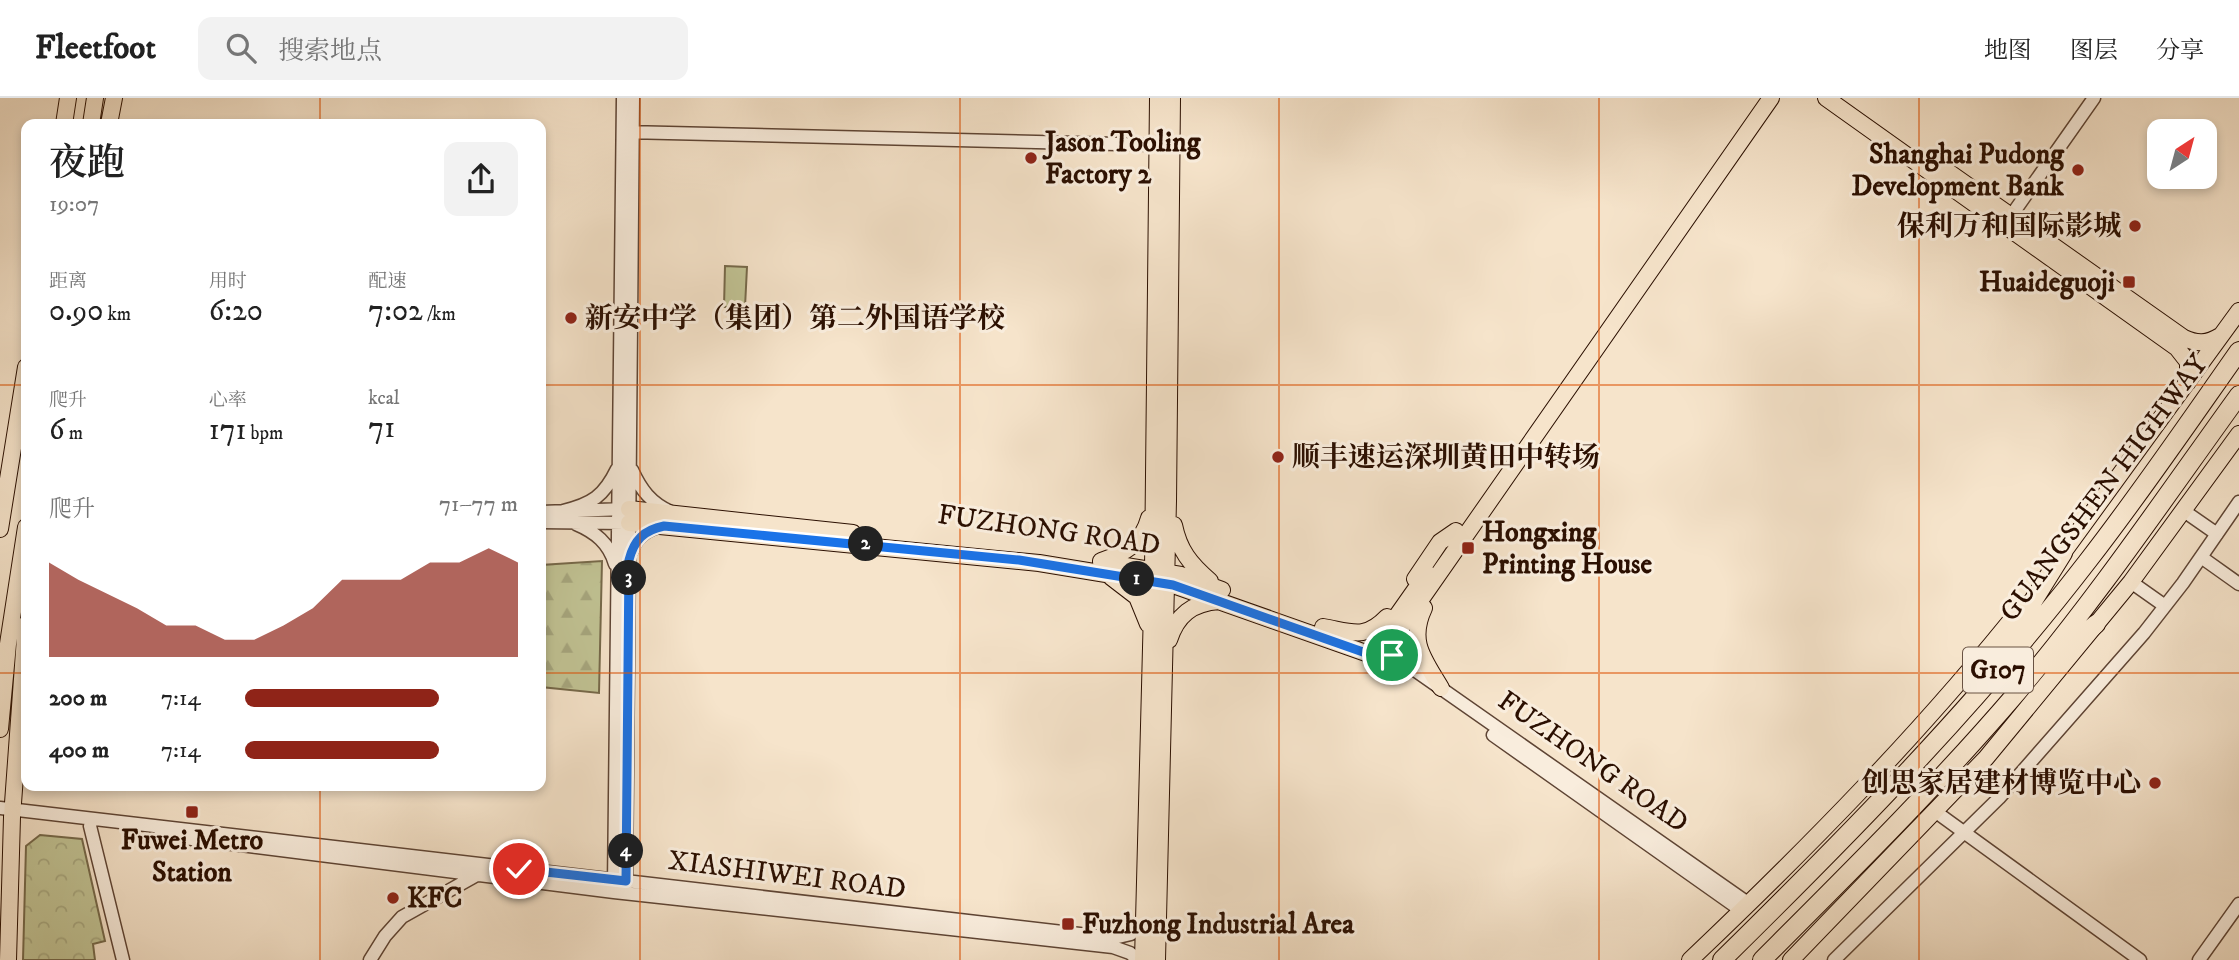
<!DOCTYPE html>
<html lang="zh">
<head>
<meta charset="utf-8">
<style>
	:root { --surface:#fff; --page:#f2f2f2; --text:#222; --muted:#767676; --line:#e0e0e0; --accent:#8f2418 }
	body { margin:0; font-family:"IM FELL DW Pica","Noto Serif SC",serif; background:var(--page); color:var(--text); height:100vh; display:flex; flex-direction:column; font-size:26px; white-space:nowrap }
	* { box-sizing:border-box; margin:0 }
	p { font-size:23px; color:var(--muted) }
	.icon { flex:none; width:38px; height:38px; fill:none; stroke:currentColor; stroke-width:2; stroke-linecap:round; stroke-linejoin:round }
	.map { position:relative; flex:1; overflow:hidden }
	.details { position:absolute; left:21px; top:21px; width:525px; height:672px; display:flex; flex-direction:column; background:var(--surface); border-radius:14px; box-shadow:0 4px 10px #0003 }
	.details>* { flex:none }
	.needle { width:46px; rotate:36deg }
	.tools { position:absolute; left:2147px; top:21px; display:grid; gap:14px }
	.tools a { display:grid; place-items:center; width:70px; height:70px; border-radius:14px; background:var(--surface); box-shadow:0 4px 10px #0003; font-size:35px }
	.pin { position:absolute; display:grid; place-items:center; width:60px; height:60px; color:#fff; margin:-30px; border:4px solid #fff; border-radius:50%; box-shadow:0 2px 7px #0007 }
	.km { position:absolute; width:35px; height:35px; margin:-18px; border-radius:50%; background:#222; color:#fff; font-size:19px; line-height:35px; text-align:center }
	.round { display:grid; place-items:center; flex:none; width:74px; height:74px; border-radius:14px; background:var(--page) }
	.head { display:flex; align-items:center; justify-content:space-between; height:119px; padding:0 28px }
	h1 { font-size:38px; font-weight:600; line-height:52px }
	.figures { display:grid; grid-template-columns:repeat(3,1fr); gap:10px; height:119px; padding:7px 28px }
	.figures div { display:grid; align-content:center }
	.figures b { font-size:30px; font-weight:600 }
	.figures small { font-size:19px; font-weight:400 }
	.figures p { font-size:19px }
	.chart { height:196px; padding:14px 28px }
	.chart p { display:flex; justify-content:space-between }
	.chart svg { width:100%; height:126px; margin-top:7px; fill:var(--accent); opacity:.7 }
	ul { padding:0 28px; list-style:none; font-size:23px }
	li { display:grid; grid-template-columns:112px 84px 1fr; align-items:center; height:52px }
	li i { height:18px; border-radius:9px; background:var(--accent) }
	header { display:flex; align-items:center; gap:42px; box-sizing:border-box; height:98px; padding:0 35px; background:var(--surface); border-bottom:2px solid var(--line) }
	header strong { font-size:33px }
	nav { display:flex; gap:38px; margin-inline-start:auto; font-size:24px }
	.search { width:490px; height:63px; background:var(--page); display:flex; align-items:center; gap:18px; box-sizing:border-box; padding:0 24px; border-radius:14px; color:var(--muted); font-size:26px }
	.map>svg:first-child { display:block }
	.forest { fill:url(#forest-firs); stroke:#76694a; stroke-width:2 }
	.park { fill:url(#park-crowns); stroke:#76694a; stroke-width:2 }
	.garden { fill:#c1c394; stroke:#76694a; stroke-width:2 }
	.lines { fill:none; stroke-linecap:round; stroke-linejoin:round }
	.minor-casing { stroke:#5e4434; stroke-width:15 }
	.major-casing { stroke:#2b0f01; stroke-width:18 }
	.highway-casing { stroke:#2b0f01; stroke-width:20 }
	.minor { stroke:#f9eddd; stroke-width:12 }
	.major { stroke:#f6e4cb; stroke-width:16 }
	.highway { stroke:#f6e4cb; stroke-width:18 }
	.route-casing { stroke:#fff; stroke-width:14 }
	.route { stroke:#1a73e8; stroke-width:9 }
	.grid { fill:none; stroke:#df550b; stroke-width:2; stroke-opacity:0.55 }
	.poi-dot { fill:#8f2418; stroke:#f9eddd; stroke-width:2.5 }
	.labels { text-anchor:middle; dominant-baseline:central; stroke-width:6; stroke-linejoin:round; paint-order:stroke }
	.shield { fill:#f9eddd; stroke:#695243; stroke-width:2 }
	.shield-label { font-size:26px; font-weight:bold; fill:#2b0f01 }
	.poi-label { font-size:28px; font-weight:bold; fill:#2b0f01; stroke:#f9eddd; text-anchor:start }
	.street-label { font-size:28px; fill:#2b0f01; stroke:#f9eddd }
</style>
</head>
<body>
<header>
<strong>Fleetfoot</strong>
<div class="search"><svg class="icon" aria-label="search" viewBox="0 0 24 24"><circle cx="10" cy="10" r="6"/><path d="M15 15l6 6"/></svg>搜索地点</div>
<nav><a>地图</a><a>图层</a><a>分享</a></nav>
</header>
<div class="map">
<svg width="2239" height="862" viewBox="0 0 2239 862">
	<defs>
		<pattern id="forest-firs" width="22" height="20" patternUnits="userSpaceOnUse" patternTransform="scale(1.75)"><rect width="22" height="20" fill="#c1c394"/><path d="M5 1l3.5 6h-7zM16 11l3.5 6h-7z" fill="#a6a67e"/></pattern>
		<pattern id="park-crowns" width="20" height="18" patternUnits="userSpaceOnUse" patternTransform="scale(1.75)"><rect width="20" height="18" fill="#c1c394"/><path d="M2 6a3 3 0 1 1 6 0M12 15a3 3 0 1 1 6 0" fill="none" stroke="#a6a67e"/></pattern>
	</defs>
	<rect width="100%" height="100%" fill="#f6e4cb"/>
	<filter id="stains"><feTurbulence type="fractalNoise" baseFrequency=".00286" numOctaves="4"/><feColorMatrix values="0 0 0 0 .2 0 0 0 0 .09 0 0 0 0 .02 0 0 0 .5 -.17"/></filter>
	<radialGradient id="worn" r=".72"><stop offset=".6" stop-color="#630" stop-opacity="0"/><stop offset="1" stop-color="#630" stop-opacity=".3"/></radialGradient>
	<path class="forest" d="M602,463L599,595L541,589V467Z"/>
	<path class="park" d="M40,737L82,741L105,843L93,846L95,862H23L26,748Z"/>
	<path class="garden" d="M725,168L747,169L745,209H724Z"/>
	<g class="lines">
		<g class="minor-casing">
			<path id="minor" d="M626,34L1158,47
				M2011,118L2094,0
				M632,372C641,392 651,405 671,414
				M563,413C592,406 604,398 617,371
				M2184,413L2217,436
				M541,414L626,411
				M541,424L624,425
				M576,426C595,434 609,445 615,466
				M631,454C636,440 645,432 660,429
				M2201,459L2239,486
				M2131,484L2165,508
				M1385,553L1399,561L1749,806
				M1493,637L1742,813
				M0,710L1114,840L1131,836L1144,822
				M1936,714L2140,862
				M90,728L123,862
				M160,737L614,794L1113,849L1130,855L1138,862
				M614,787L623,0
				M626,788L633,0
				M370,862L385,838L402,819L475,778
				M1834,862L1999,700L2144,535L2183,485L2239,404
				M2199,862L2239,806"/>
		</g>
		<g class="major-casing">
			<path id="major" d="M1826,0L2177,250L2188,264V284
				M64,26L68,0
				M91,26L95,0
				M109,26L114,0
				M1940,68L2184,240C2197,246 2207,246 2220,238
				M629,411L853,435
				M629,425L1039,465L1173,487L1380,560L1771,0
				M1174,427C1179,452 1190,466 1210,483
				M0,431L26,269
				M1101,463C1125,455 1142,446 1149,420
				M2057,463L2239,213
				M1101,464L1181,477L1222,492
				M1111,479L1137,499L1148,526
				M1415,481L1440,444L1456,433
				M1424,510C1408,544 1424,561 1441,590
				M1323,529C1352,534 1365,542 1387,519
				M1169,542C1177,517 1192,505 1219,503
				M1370,556L1427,475
				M0,631L8,546L26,429
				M8,862L12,719L26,526
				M1143,862L1153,472L1158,0
				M1157,862L1168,403L1172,0
				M1690,862C1808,750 1923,633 2024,506
				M1791,862L1986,660L2131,484L2239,336"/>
		</g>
		<g class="highway-casing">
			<path id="highway" d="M2000,556L2063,455
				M2049,567L2096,526
				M1722,862C1850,736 1977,607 2087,464C2140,396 2189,324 2239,253
				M1762,862C1848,776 1935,690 2014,598C2095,503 2166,398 2239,297"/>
		</g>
		<use href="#minor" class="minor"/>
		<use href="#major" class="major"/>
		<use href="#highway" class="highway"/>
	</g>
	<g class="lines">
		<g class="route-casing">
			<path id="route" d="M519,771L626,783L629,462C634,442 644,432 664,428L1019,462L1173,487L1380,560L1385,553L1392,557"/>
		</g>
		<use href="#route" class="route"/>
	</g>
	<path class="grid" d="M320,0V26M640,0V862M960,0V862M1279,0V862M1599,0V862M1919,0V862M0,287H26M541,287H2239M0,575H26M541,575H2239M320,688V862"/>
	<g class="poi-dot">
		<circle cx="1031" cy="60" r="7"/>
		<circle cx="2078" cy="72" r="7"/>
		<circle cx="2135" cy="128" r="7"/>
		<rect x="2122" y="177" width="14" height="14" rx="3.5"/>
		<circle cx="571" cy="220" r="7"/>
		<circle cx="1278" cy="359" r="7"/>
		<rect x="1461" y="443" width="14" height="14" rx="3.5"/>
		<circle cx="2155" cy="685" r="7"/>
		<rect x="185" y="707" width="14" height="14" rx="3.5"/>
		<circle cx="393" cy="800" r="7"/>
		<rect x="1061" y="819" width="14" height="14" rx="3.5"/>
	</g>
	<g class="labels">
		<rect class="shield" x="1963" y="549.5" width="70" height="45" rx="5"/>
		<g class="shield-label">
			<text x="1998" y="572">G107</text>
		</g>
		<g class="poi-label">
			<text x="1045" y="44">Jason Tooling<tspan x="1045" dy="32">Factory 2</tspan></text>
			<text x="2064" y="56" text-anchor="end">Shanghai Pudong<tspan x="2064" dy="32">Development Bank</tspan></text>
			<text x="2121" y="128" text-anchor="end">保利万和国际影城</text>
			<text x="2115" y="184" text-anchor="end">Huaideguoji</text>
			<text x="585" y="220">新安中学（集团）第二外国语学校</text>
			<text x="1292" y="359">顺丰速运深圳黄田中转场</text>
			<text x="1482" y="434">Hongxing<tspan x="1482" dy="32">Printing House</tspan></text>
			<text x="2141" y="685" text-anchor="end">创思家居建材博览中心</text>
			<text x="192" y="742" text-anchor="middle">Fuwei Metro<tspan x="192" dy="32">Station</tspan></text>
			<text x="407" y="800">KFC</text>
			<text x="1082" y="826">Fuzhong Industrial Area</text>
		</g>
		<g class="street-label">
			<text transform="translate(2104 390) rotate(-53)">GUANGSHEN HIGHWAY</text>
			<text transform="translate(1049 432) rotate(8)">FUZHONG ROAD</text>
			<text transform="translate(1593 664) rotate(35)">FUZHONG ROAD</text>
			<text transform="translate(787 777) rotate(7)">XIASHIWEI ROAD</text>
		</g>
	</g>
	<rect width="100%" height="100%" filter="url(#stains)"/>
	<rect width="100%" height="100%" fill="url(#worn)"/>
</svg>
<div class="tools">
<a><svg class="needle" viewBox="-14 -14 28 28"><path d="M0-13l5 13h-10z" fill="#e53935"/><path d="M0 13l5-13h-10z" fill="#767676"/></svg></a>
</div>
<div class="pin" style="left:1392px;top:557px;background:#1e9e55"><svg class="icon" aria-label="arrive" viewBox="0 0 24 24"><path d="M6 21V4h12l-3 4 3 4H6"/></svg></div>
<div class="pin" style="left:519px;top:771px;background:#d93025"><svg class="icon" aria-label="check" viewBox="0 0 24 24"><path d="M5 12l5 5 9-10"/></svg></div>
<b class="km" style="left:1137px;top:481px">1</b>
<b class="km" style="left:866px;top:446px">2</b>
<b class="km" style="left:629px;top:480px">3</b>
<b class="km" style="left:626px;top:753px">4</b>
<section class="details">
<div class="head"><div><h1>夜跑</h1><p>19:07</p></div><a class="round"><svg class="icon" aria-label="share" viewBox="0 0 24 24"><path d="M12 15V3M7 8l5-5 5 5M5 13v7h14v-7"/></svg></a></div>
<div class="figures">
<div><p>距离</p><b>0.90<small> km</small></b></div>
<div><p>用时</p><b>6:20</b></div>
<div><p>配速</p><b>7:02<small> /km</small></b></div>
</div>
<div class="figures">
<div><p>爬升</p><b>6<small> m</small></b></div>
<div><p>心率</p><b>171<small> bpm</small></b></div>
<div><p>kcal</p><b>71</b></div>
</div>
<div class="chart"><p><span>爬升</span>71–77 m</p>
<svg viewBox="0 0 160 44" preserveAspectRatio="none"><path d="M0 44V11L10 17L20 22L30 27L40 33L50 33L60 38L70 38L80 33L90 27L100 17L110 17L120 17L130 11L140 11L150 6L160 11V44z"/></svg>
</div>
<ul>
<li><b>200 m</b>7:14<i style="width:71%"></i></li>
<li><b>400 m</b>7:14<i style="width:71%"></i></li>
</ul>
</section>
</div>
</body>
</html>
